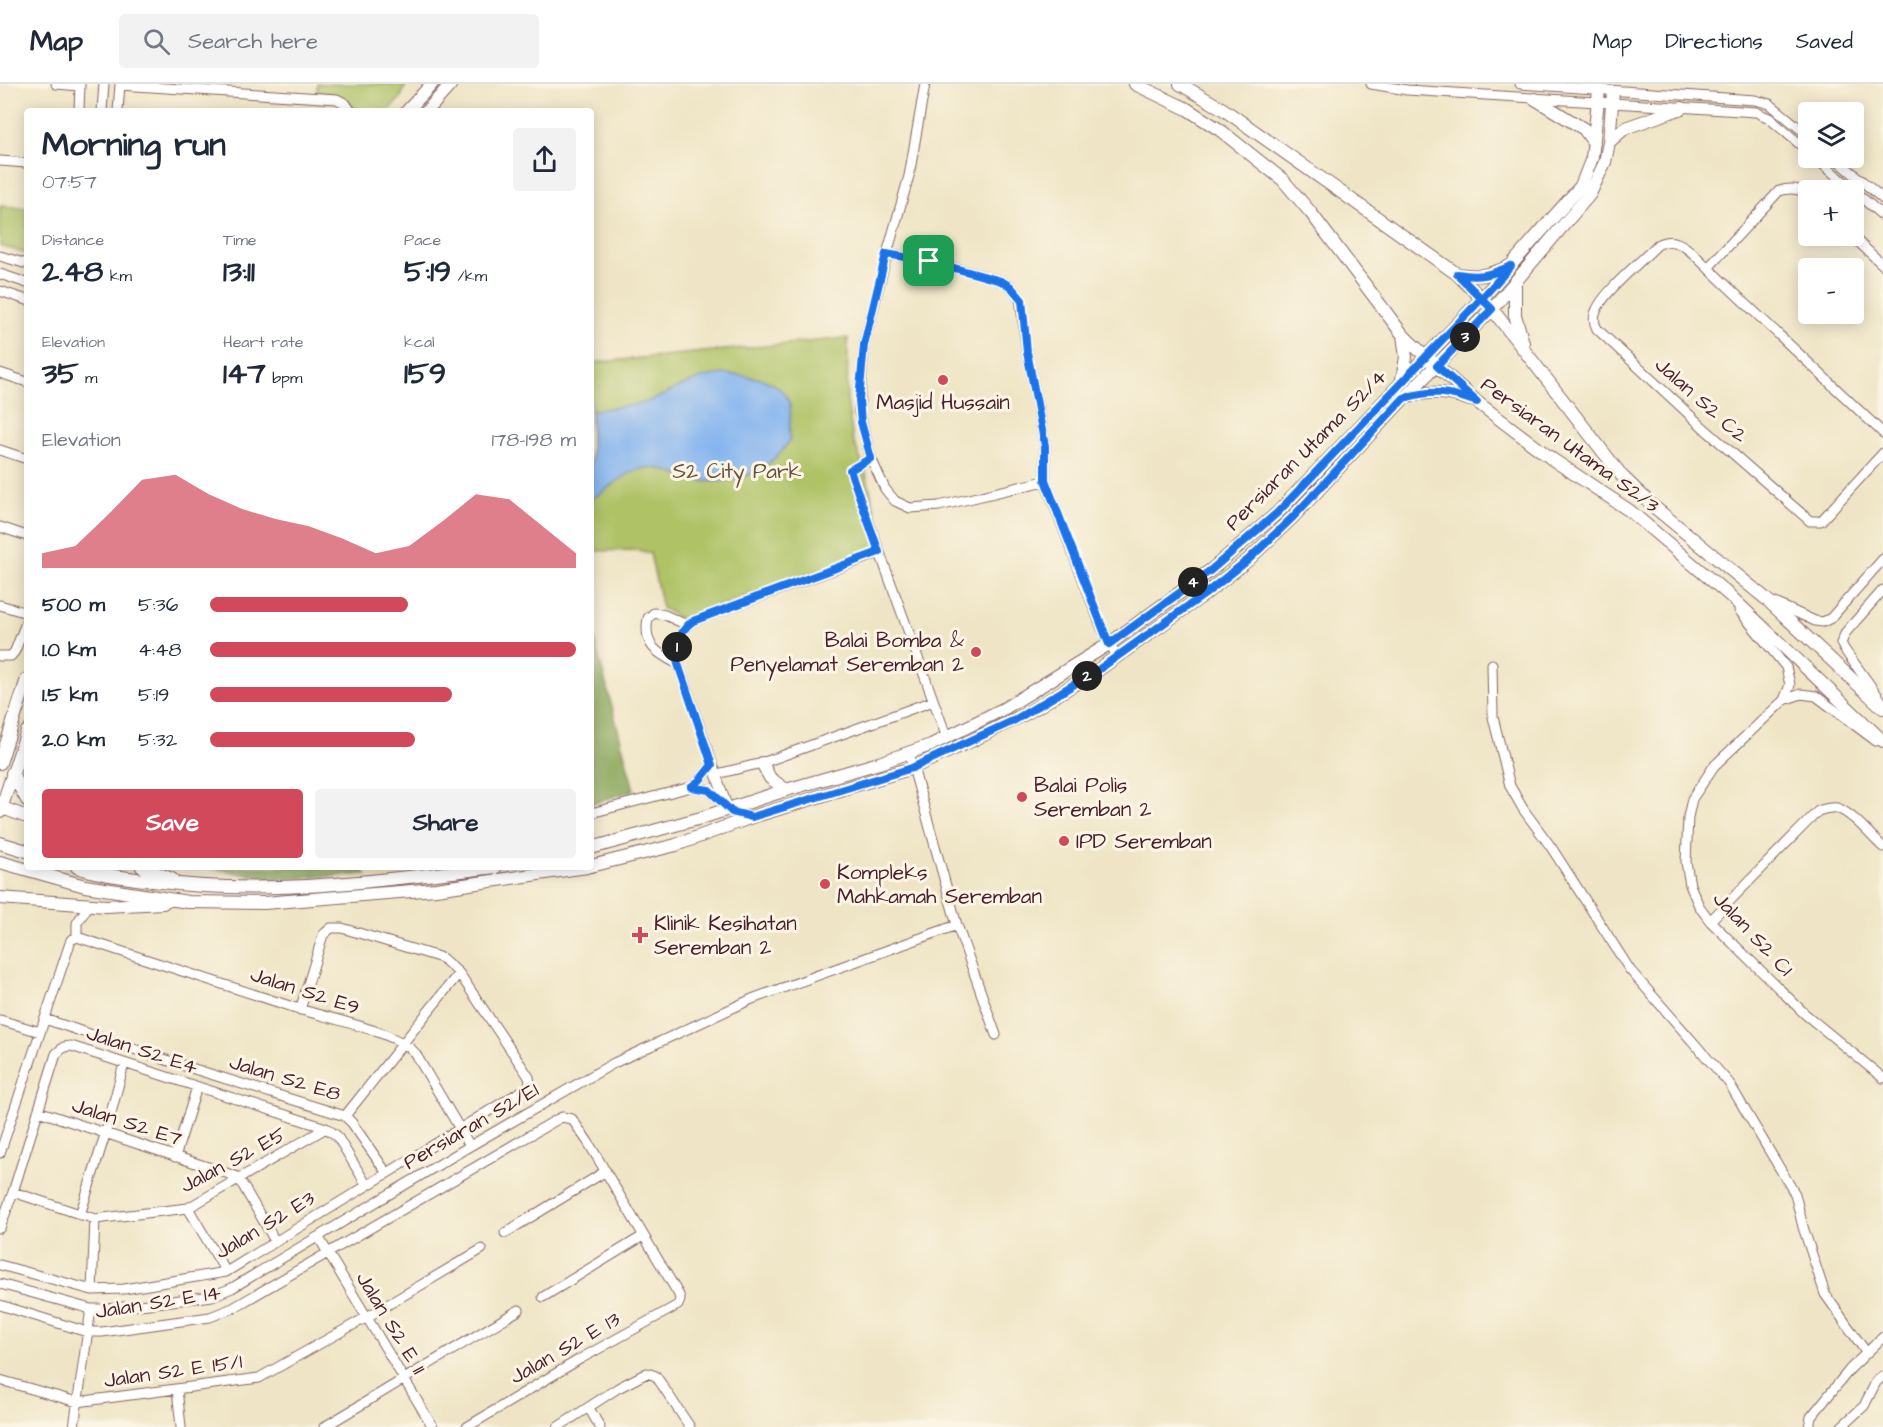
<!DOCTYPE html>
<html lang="en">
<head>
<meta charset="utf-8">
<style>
	:root { --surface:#fff; --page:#f2f2f3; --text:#1f2937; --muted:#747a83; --line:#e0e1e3; --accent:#d1495b }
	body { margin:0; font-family:"Architects Daughter",sans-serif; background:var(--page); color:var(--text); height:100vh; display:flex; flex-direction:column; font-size:22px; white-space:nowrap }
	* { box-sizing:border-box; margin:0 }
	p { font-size:20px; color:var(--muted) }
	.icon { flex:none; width:33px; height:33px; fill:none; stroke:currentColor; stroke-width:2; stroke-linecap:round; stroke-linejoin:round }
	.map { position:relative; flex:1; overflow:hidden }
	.panel { position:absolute; left:24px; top:24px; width:570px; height:762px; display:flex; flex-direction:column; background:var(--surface); border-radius:6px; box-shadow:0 3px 15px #0003 }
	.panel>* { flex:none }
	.controls { position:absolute; left:1798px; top:18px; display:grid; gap:12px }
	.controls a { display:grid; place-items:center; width:66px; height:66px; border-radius:6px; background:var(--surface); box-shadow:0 3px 15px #0003; font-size:30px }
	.pin { position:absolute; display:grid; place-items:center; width:51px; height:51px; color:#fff; margin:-26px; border-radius:12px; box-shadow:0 3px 9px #0006 }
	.km { position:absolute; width:30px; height:30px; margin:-15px; border-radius:50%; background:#222; color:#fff; font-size:16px; line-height:30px; text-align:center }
	.round { display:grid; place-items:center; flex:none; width:63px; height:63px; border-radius:6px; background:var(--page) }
	.head { display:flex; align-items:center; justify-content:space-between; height:102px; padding:0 18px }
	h1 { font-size:33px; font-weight:700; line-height:45px }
	.figures { display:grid; grid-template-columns:repeat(3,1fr); gap:9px; height:102px; padding:6px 18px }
	.figures div { display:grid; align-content:center }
	.figures b { font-size:30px; font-weight:700 }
	.figures small { font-size:16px; font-weight:400 }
	.figures p { font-size:16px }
	.chart { height:168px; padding:12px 18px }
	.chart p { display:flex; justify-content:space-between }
	.chart svg { width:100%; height:108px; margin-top:6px; fill:var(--accent); opacity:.7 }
	.cta { display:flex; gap:12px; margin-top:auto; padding:12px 18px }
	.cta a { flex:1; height:69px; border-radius:6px; background:var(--accent); color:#fff; font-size:24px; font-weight:700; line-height:69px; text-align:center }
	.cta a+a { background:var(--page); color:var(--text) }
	ul { padding:0 18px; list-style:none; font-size:20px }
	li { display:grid; grid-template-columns:96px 72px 1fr; align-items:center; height:45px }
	li i { height:15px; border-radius:8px; background:var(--accent) }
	header { display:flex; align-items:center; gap:36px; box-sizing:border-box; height:84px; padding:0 30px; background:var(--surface); border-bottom:2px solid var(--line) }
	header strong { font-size:28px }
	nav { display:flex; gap:33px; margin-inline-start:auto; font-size:21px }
	.search { width:420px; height:54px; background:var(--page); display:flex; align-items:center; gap:15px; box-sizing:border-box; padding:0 21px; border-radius:6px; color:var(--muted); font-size:22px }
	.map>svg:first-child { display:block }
	.green { fill:#afc266; stroke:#7c7048; stroke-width:1.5 }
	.forest { fill:#8ba85b; stroke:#6a6443; stroke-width:1.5 }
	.water { fill:#84b4ef; stroke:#676a8d; stroke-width:1.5 }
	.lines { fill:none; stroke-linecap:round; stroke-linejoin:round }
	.minor-casing { stroke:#846461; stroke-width:11 }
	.major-casing { stroke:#846461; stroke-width:14 }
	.minor { stroke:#fff; stroke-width:9 }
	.major { stroke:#fff; stroke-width:12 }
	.route-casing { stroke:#fff; stroke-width:12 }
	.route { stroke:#1a73e8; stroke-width:8 }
	.poi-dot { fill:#d1495b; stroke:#fcf5e5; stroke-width:2 }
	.labels { text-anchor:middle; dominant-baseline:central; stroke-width:6; stroke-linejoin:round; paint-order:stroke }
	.street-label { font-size:21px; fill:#4a1f2b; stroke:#fcf5e5 }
	.poi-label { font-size:21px; fill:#4a1f2b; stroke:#fcf5e5; text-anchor:start }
	.park-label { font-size:21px; fill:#68503d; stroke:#fcf5e5 }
</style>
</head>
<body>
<header>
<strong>Map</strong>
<div class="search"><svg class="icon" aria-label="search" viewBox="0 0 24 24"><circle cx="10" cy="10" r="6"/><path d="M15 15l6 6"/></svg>Search here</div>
<nav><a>Map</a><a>Directions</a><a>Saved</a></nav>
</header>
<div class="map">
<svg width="1883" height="1343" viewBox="0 0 1883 1343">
	<rect width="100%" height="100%" fill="#fcf5e5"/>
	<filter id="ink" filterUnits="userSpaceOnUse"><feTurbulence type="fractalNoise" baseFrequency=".0167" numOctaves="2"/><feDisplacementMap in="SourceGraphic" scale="12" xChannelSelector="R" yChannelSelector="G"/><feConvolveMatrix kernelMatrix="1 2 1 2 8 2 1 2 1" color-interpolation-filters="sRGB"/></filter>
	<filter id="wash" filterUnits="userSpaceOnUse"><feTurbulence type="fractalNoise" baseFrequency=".008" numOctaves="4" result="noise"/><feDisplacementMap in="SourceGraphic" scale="24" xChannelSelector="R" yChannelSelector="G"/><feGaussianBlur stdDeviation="1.35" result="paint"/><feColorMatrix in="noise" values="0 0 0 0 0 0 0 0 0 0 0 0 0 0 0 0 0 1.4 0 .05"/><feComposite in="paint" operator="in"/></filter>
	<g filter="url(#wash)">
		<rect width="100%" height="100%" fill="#efe5c6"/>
		<path class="green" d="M317,0H406L400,15L387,27H355C348,10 333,10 317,8Z
			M0,122L27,124V170L0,162Z
			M848,254L847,316L853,356L865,386L884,464L681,535L662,524L650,469L637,466L591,467V279Z"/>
		<path class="forest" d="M591,544L634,706L591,720Z
			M203,783H358L367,790L274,795Z"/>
		<path class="water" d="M724,290C748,292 778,292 789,318C793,327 788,345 790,356C768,390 729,404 690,395C676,392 662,382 646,384C626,386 608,406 591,415V326C610,324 640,322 657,314C680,303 698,292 724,290Z"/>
	</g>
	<g filter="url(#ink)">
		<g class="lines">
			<g class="minor-casing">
				<path id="minor" d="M56,0L80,2
					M925,0L909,92L887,170L864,261L859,328L871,374L885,405L895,417L910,424L939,422L1045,397L1101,542L1117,573
					M1371,0L1407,6L1756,28L1769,34L1809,68
					M1520,0L1755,16L1770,20L1809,52
					M120,1L337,15L346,20L351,27
					M79,27L80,0
					M102,27L104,0
					M118,27L120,0
					M1815,74L1854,106
					M1835,74L1883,115
					M0,77L27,79
					M1854,107L1883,132
					M1852,152L1883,181
					M887,170L938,179L1001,197L1011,203L1020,214L1027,268L1045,362V397
					M0,172L27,180
					M1708,184L1779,107C1792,103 1798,105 1809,111
					M0,190L27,199
					M0,207L27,216
					M0,289L27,298
					M1883,349L1708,184C1694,171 1678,149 1657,161C1641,178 1605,206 1596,227C1593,233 1594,239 1597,245L1706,346L1810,437H1821L1883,369
					M0,366L27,375
					M871,374L850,386L947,654
					M0,443L27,452
					M1883,506L1846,548L1841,559L1844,565L1883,619
					M1773,518L1815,537L1823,538L1831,534L1883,475
					M0,521L27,529
					M1739,526L1786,583L1790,601L1784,616L1714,682L1692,715L1688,733L1686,778L1690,801L1699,822L1710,837L1805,930L1883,994
					M0,572H11L15,567L27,536
					M678,580C656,569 643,561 648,534L654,529L665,531L687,541
					M1492,580L1493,633L1510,702L1523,725L1551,763L1630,886L1729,999L1795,1110L1803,1143L1825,1210L1866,1268
					M1784,616L1801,610L1816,612L1876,657
					M909,669L957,841L996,951
					M717,690L762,679L933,617
					M691,703L709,706L725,721
					M728,725L678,580C674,564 679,547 693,537L879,469
					M591,729L691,703L699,697L712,681
					M1710,837L1818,727C1824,725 1830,723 1837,724C1852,729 1871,752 1883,763
					M77,853C150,876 223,901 296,924C326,934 396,947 415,969L470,1062
					M77,853V839L89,821
					M45,935L175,979L345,1032L352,1039L386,1088
					M0,936L40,948
					M38,1027L238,1093L275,1157
					M345,1032L459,889
					M0,1069L71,856L77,853
					M175,1073L197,1003
					M13,1108L95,1135L188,1124L326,1044
					M188,1124L226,1188
					M80,1131L105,1051L124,980
					M0,1144L13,1108L56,970L64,963L71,962L326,1044L337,1052L366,1100
					M505,1149L606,1087
					M319,1154L433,1343
					M0,1181L92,1206L124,1205L226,1188L528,1003L530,999L529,993L459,889L442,874L342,844H331L323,851L300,926
					M0,1200L91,1225H108L212,1212L232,1204L470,1062L614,979L752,915L957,841
					M92,1206L95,1135
					M543,1213L643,1152
					M0,1221L87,1248H102L210,1233L233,1224L558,1035L562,1033L572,1035L588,1058L679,1211L680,1216L678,1221L580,1275L467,1343
					M0,1296L77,1318L259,1294L367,1233L482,1165
					M177,1305L181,1343
					M589,1324L600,1343
					M74,1343L91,1225
					M324,1343L519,1226
					M558,1343L618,1304L647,1289L656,1292L690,1343
					M1809,1343L1811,1333L1850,1285L1883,1253
					M1841,1343L1864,1322L1876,1298L1883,1292"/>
			</g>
			<g class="major-casing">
				<path id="major" d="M1135,0L1187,25L1220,46L1283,96L1311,129L1403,251L1411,259L1477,318L1552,375L1630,427L1729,511L1883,657
					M1180,0L1223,25L1457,190L1492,225L1622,392L1653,422L1765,514L1883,624
					M1535,15L1584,45L1594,59
					M407,27L432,0
					M427,27L451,0
					M1609,58L1625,44L1682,24
					M1457,190C1479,193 1488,192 1508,183
					M1515,199V231L1523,259
					M1402,295L1406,273L1403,251
					M1408,313C1430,306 1448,308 1470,316
					M0,679L27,595
					M762,679L770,694L786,706
					M12,689L27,716
					M0,723L27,733
					M0,728L27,647
					M0,759L27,767
					M591,764L701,734L786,706L879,679L931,661L1005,624L1109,560L1211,486L1277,429L1482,214L1581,102L1592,74L1599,6
					M0,778L85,802L188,818L264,819L436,805L587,783
					M591,782L676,761L752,733L912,684L971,657L1027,629L1098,586L1205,510L1248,476L1293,433L1404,314L1492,225L1590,110L1605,78L1609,58L1613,8
					M77,783C101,791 128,794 153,797C268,813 382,796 496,783
					M142,783L172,795
					M0,814L106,822L163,819"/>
			</g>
			<use href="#minor" class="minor"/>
			<use href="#major" class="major"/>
		</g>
	</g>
	<g class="lines" filter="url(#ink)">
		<g class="route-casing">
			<path id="route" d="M929,177L886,170L864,261L859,316L861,338L871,374L850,386L879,468L693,537C679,547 674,563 678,580L712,681L699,697L691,703L709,706L732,728L752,733L912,684L1013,637L1098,586L1205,510L1248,476L1293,433L1404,314C1433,305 1449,308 1477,318L1437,282L1492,225L1457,190C1481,194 1490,191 1511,182L1482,214L1277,429L1211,486L1109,560L1045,396V362L1027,268L1022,216L1011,203L1001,197L929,177"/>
		</g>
		<use href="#route" class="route"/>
	</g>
	<g class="poi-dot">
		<circle cx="943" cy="296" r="6"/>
		<circle cx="976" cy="568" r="6"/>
		<circle cx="1022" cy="713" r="6"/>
		<circle cx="1064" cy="757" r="6"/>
		<circle cx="825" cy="800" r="6"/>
		<path d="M637 842h6v6h6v6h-6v6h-6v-6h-6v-6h6z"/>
	</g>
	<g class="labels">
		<g class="street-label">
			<text transform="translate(1701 316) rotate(42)">Jalan S2 C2</text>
			<text transform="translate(1570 361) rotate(36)">Persiaran Utama S2/3</text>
			<text transform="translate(1306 366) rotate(-45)">Persiaran Utama S2/4</text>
			<text transform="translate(1753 850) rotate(47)">Jalan S2 C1</text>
			<text transform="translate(305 907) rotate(18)">Jalan S2 E9</text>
			<text transform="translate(142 966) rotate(18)">Jalan S2 E4</text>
			<text transform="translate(285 994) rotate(17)">Jalan S2 E8</text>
			<text transform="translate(127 1038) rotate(18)">Jalan S2 E7</text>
			<text transform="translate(471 1042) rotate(-30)">Persiaran S2/E1</text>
			<text transform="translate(233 1076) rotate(-28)">Jalan S2 E5</text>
			<text transform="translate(265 1141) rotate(-31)">Jalan S2 E3</text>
			<text transform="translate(158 1218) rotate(-9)">Jalan S2 E 14</text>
			<text transform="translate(391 1239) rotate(59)">Jalan S2 E 11</text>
			<text transform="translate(565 1264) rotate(-30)">Jalan S2 E 13</text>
			<text transform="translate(173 1287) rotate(-8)">Jalan S2 E 15/1</text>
		</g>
		<g class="poi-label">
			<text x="943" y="318" text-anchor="middle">Masjid Hussain</text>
			<text x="964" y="556" text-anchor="end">Balai Bomba &amp;<tspan x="964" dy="24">Penyelamat Seremban 2</tspan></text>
			<text x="1034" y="701">Balai Polis<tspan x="1034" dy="24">Seremban 2</tspan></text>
			<text x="1076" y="757">IPD Seremban</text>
			<text x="837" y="788">Kompleks<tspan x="837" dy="24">Mahkamah Seremban</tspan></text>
			<text x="654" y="839">Klinik Kesihatan<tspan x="654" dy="24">Seremban 2</tspan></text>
		</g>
		<g class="park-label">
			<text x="737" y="387">S2 City Park</text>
		</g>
	</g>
</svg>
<div class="controls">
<a><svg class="icon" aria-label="layers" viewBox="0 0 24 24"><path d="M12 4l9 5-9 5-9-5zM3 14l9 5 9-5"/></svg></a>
<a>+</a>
<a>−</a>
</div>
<div class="pin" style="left:929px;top:177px;background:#1e9e55"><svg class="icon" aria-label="arrive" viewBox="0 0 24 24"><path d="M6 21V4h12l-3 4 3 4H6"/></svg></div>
<b class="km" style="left:677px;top:563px">1</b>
<b class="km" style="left:1087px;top:592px">2</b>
<b class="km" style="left:1465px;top:253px">3</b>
<b class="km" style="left:1193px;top:498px">4</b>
<section class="panel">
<div class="head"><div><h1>Morning run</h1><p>07:57</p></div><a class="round"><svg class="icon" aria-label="share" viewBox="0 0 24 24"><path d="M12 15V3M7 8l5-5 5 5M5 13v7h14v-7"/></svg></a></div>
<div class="figures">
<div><p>Distance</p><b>2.48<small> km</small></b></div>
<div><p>Time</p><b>13:11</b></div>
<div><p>Pace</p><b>5:19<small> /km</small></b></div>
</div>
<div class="figures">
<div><p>Elevation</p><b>35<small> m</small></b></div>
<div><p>Heart rate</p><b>147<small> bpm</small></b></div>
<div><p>kcal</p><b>159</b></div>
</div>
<div class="chart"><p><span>Elevation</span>178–198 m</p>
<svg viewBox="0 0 160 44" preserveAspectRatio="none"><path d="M0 44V38L10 35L20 22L30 8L40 6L50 14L60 20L70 24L80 27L90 32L100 38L110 35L120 25L130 14L140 16L150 27L160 38V44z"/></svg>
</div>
<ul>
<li><b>500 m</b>5:36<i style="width:54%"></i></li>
<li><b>1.0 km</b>4:48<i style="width:100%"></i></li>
<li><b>1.5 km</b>5:19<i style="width:66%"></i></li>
<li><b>2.0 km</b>5:32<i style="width:56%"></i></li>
</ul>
<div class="cta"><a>Save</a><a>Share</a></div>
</section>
</div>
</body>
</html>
